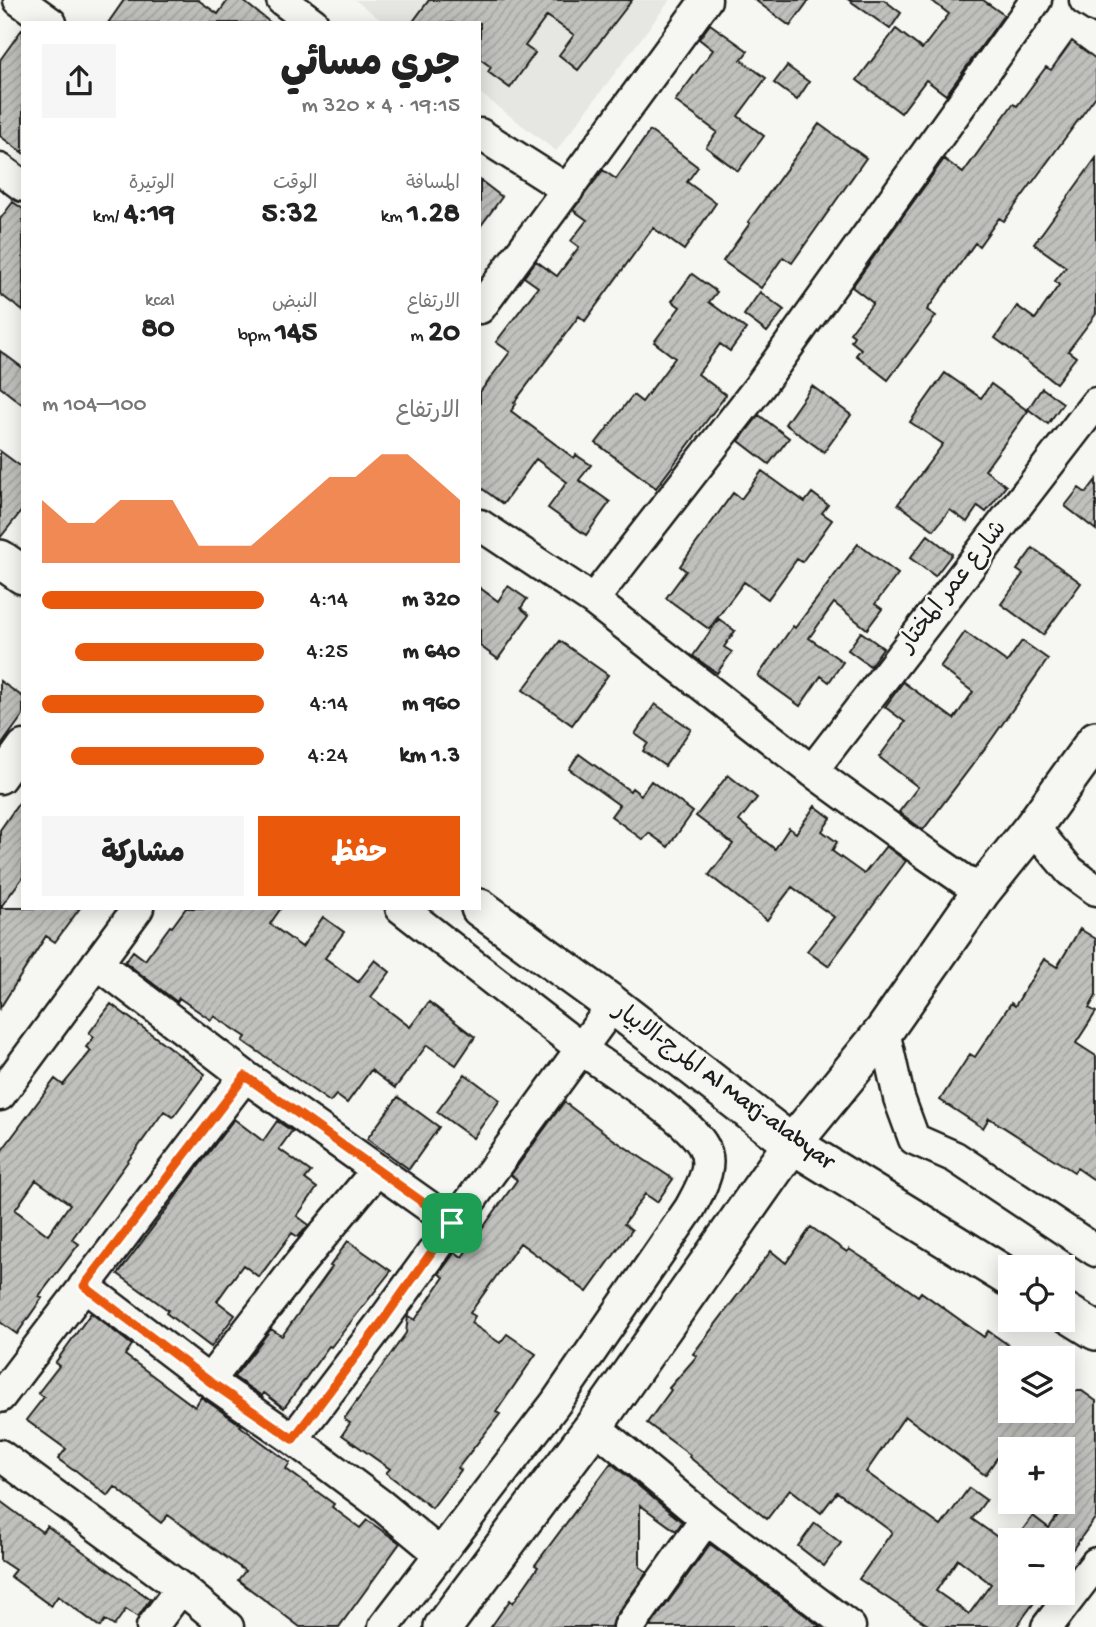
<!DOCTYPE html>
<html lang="ar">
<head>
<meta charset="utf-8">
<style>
	:root { --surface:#fff; --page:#f6f6f6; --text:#222; --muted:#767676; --accent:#ea580c }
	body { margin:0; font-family:"Gochi Hand","Playpen Sans Arabic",sans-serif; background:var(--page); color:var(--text); direction:rtl; height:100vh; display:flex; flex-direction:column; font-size:26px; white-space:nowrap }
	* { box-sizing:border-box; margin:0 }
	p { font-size:23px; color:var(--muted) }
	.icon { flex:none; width:38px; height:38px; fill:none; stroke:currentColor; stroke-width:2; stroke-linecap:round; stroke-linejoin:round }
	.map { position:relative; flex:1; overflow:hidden; direction:ltr }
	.details { position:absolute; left:21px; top:21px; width:460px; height:889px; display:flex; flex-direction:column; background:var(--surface); border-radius:0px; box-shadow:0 4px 18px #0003; direction:rtl }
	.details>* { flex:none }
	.controls { position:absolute; left:998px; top:1255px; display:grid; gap:14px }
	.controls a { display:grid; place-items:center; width:77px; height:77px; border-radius:0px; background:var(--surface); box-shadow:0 4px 18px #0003; font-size:35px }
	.pin { position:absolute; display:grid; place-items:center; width:60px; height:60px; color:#fff; margin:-30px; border-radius:14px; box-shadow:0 4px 10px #0006 }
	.round { display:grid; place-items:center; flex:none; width:74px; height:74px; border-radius:0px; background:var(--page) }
	.headline { display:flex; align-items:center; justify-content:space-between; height:119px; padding:0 21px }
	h1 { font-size:38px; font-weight:800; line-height:52px }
	.figures { display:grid; grid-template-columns:repeat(3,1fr); gap:10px; height:119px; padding:7px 21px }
	.figures div { display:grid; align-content:center }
	.figures b { font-size:30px; font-weight:800 }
	.figures small { font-size:19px; font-weight:400 }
	.figures p { font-size:19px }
	.chart { height:196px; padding:14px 21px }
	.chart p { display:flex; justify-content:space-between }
	.chart svg { width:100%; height:126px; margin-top:7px; fill:var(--accent); opacity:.7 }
	.button { display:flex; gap:14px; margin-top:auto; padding:14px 21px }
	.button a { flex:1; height:80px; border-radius:0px; background:var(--accent); color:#fff; font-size:28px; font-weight:800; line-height:80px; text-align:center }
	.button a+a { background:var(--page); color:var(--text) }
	ul { padding:0 21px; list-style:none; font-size:23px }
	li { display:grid; grid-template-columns:112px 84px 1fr; align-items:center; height:52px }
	li i { height:18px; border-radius:9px; background:var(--accent) }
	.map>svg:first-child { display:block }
	.built { fill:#e6e6e2 }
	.building { fill:url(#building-hatch); stroke:#1c1c1c; stroke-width:2; fill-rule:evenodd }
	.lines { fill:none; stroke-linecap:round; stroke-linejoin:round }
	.minor-casing { stroke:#1c1c1c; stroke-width:35 }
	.major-casing { stroke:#1c1c1c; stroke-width:42 }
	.minor { stroke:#f6f6f2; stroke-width:30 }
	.major { stroke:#f6f6f2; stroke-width:37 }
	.route-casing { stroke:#fff; stroke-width:14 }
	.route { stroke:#ea580c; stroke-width:9 }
	.labels { text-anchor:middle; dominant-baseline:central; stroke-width:5; stroke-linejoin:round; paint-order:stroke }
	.street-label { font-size:24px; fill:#1c1c1c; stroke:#f6f6f2 }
</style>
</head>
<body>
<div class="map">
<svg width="1096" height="1627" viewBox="0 0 1096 1627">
	<defs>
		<pattern id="building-hatch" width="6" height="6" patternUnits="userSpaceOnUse" patternTransform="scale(1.75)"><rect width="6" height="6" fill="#c0c0bd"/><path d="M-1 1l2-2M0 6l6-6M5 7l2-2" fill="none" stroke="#a4a4a2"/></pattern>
	</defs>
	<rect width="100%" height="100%" fill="#f6f6f2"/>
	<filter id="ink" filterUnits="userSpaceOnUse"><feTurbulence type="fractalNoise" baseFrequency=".0143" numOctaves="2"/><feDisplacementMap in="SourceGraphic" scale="14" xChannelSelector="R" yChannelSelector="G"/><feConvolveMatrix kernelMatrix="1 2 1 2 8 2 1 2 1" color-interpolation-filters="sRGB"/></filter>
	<g filter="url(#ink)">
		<path class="built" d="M355,0H670L556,151L480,93V23H385Z"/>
		<path class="building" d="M124,0H198L218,14L228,0H242L271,23H108Z
			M429,0H632L578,70L559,55L574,35L547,16L525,46L535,53L510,88L488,72L491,67L480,59V23H412Z
			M755,0H809L790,26Z
			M849,0H884L901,13L890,29Z
			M931,0H983L1004,15L946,95L926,80L901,113L857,80L896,29L922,49L949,14Z
			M710,24L748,51L741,60L766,78L738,116L764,136L738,171L706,147L717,132L675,101L713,50L699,39Z
			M23,28V153L0,136V60Z
			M1072,41L1096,59V96L1004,221L999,218L979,246L975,243L927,310L936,316L888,380L856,355L861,349L851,341L854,336L850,333L873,303L852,287L944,159L963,173L1013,104L1017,106L1046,67L1051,70Z
			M787,66L809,82L797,100L774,83Z
			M819,124L866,158L792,263L783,257L761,288L723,261L750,223L748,222Z
			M650,131L698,167L687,182L716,203L684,250L653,228L585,321L579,316L514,403L516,404L511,411L574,458L576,455L591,465L579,480L610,502L586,535L548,508L567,482L536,459L503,504L480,487V392L510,352L496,342L538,287L524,277L536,261L557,276L579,247L571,241L587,220L573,210L603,170L616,179Z
			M1096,158V314L1068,351L1076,357L1056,383L995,338L1017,306L1035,319L1059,285L1055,281L1066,267L1034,244Z
			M480,180L502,197L480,227Z
			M13,202L23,209V311L0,294V219Z
			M692,274L717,292L709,302L746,329L730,351L720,344L698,374L726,395L656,488L596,443L633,395L642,402L675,358L654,342L680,307L672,301Z
			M760,292L784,310L767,332L744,315Z
			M0,351L23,368V405L0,387Z
			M945,373L981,398L991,384L1028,411L985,470L1006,486L986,512L978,506L967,522L950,510L934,530L898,504L943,444L910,422Z
			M812,386L851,415L824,452L785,424Z
			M1042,388L1063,403L1048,424L1028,409Z
			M759,415L789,438L769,464L739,441Z
			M0,451L23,468V509L0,538Z
			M762,471L805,502L812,493L828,505L822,513L832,520L802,562L797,559L768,599L744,582L709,629L666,598L686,571L680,566L733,493L741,499Z
			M1096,480V530L1065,506L1079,488L1086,493Z
			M928,535L952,554L935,576L910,558Z
			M858,544L898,574L875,604L882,609L867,629L834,603L809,638L843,662L829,682L821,676L800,706L758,676L793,626L795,628Z
			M1033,548L1081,583L1043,635L1001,604L1023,574L1017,570Z
			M508,586L527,599L521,608L529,615L498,659L480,646V588L498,601Z
			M719,619L735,631L724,647L732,652L717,673L693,656Z
			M861,632L883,648L870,666L848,650Z
			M965,632L1007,662L1022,641L1048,659L989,743L923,830L899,812L918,787L879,757L905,722L885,707L903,682L954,719L973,692L940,667Z
			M560,641L608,675L572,725L523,690Z
			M0,681L23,697V715L0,747Z
			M655,704L691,729L665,766L643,751L648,743L635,734Z
			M579,754L630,791L632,788L641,795L651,781L693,812L668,847L649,833L643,840L611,816L619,805L569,769Z
			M728,775L757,798L739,821L775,849L789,828L796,833L815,806L831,818L822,831L837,842L832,851L864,874L886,846L906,861L828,966L807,951L834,917L792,887L767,920L709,875L733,844L696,816Z
			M23,797V877L0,908V830Z
			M0,908H80L55,942L46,936L0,1008Z
			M186,908H281L270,924L302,947L323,917L344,932L325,958L358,982L375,960L390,972L371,997L410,1027L429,1002L475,1037L456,1065L427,1045L395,1088L371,1070L347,1103L336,1095L330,1102L243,1041L246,1037L214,1016L211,1020L179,998L177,1002L125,962L133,951L145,960L170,926L172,927Z
			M1080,929L1096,939V996L1089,1008L1096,1012L1076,1043L1096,1056V1181L1077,1168L1074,1172L989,1118L983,1128L940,1100L970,1054L975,1057L1011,1003L1015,1006L1044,959L1057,967Z
			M111,1004L205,1074L173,1117L164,1111L72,1239L79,1244L39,1296L42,1298L17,1334L0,1322V1153L55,1079L63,1085L91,1051L86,1047L94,1037L89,1033ZM36,1180L70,1204L48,1235L15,1210Z
			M465,1074L500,1100L473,1138L437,1112Z
			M398,1097L439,1127L409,1169L367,1139Z
			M564,1102L613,1139L673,1179L657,1202L645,1194L624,1224L632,1230L587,1292L520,1243L470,1313L475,1316L471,1323L500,1343L507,1334L536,1354L496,1412L500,1414L458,1468L461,1470L432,1508L386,1473L390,1469L342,1435L350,1423L344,1419L406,1333L408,1316L415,1320L444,1277L439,1274L455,1252L462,1257L517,1180L511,1175Z
			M234,1119L263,1141L277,1121L292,1131L279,1149L311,1172L305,1179L317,1188L297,1216L309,1225L298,1237L292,1233L259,1277L243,1265L217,1301L235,1315L211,1347L166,1313L168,1310L118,1274Z
			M811,1227L847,1252L849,1249L877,1267L918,1296L921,1292L984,1337L988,1331L1010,1346V1410H1038L1053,1421L1075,1391H1082L1096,1401V1517L1062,1564V1540H1015L1033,1516L1049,1528L1062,1509V1449H1010V1467L997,1458L985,1475L905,1416L866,1472L941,1526L969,1488L986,1500L972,1519L1010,1546V1592H1042L1016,1627H931L859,1579L892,1532L837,1492L821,1513L790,1489L767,1519L689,1457L690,1455L647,1423L671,1390L669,1388L697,1356L693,1354L771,1251L786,1263ZM958,1559L991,1584L969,1614L936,1591Z
			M348,1241L391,1271L331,1347L329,1346L284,1408L264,1393L262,1396L234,1377L271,1329L282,1336L332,1267L330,1266Z
			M91,1313L132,1345L125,1355L195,1407L201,1397L241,1425L240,1426L290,1463L286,1469L334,1504L332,1507L360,1528L367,1520L400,1543L339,1627H300L238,1580L245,1571L168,1515L161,1523L115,1487L108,1496L74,1469L73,1470L58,1459L66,1449L26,1420L44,1397L38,1393L59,1366L55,1363Z
			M611,1463L682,1522L676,1531L640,1505V1567L647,1572L615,1617L612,1627H491L510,1600L513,1603L538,1567L535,1565Z
			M0,1501L42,1532L47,1526L150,1599L138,1617L126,1609L114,1626L105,1620L100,1627L58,1596L51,1606L10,1576L15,1570L0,1560Z
			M815,1523L841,1543L824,1566L798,1546Z
			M710,1544L821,1627H650Z"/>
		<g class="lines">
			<g class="minor-casing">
				<path id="minor" d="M19,0L51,23
					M282,0L313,23
					M1085,0L1096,7
					M480,134L568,190
					M0,169L23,186
					M480,308L706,0
					M480,525L593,600L812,771L926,854L981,892
					M593,600L759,387L1036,0
					M812,771L1096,403
					M0,778L23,746
					M1033,827L1070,871L1096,890
					M97,963L245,1076L452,1223
					M884,1031L899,1098L914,1139L955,1157L1096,1251
					M0,1095L138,908
					M84,1286L209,1381L293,1439L381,1505L439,1553
					M209,1381L300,1263L376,1171
					M0,1397L245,1076
					M594,1426L706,1519L850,1627
					M293,1439L382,1322L613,1005
					M0,1455L181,1588L228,1627
					M152,1627L181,1588
					M384,1627L555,1404L690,1208C700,1189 716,1165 702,1144C685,1117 622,1078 594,1058C529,1009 465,958 401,908
					M629,1627L706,1519
					M1047,1627L1096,1563"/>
			</g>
			<g class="major-casing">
				<path id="major" d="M0,559L23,575
					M480,908L613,1005L792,1144L1010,1278
					M1062,1310L1096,1331
					M443,1627L594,1426L792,1144L884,1031L981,892L1033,827L1096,740"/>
			</g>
			<use href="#minor" class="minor"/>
			<use href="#major" class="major"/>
		</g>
	</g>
	<g class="lines" filter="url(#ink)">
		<g class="route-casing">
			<path id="route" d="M245,1076L452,1223L382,1322L293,1439L209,1381L84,1286Z"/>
		</g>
		<use href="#route" class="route"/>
	</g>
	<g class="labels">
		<g class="street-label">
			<text transform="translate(954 587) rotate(-52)">شارع عمر المختار</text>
			<text transform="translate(723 1087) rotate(36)">المرج-الابيار Al Marj-alabyar</text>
		</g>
	</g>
</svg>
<div class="controls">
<a><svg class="icon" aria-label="locate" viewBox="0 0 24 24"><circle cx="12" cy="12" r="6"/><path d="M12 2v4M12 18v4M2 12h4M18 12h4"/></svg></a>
<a><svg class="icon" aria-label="layers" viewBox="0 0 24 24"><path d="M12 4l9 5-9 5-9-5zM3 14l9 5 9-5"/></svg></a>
<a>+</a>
<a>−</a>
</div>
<div class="pin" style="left:452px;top:1223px;background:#1e9e55"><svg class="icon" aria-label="arrive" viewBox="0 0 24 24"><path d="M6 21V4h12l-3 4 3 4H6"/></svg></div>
<section class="details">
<div class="headline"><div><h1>جري مسائي</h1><p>19:15 · 4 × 320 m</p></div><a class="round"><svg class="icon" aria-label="share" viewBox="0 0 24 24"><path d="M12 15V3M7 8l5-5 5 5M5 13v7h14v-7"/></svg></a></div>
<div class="figures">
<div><p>المسافة</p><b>1.28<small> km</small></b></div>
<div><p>الوقت</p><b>5:32</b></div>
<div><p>الوتيرة</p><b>4:19<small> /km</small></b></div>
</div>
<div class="figures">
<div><p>الارتفاع</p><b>20<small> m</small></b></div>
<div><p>النبض</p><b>145<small> bpm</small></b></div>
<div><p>kcal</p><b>80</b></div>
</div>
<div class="chart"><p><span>الارتفاع</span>100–104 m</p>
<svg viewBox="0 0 160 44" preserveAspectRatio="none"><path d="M0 44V22L10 30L20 30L30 22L40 22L50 22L60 38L70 38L80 38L90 30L100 22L110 14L120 14L130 6L140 6L150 14L160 22V44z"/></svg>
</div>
<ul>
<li><b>320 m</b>4:14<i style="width:100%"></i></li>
<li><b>640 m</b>4:25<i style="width:85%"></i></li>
<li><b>960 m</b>4:14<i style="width:100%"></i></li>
<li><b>1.3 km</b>4:24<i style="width:87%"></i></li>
</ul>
<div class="button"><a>حفظ</a><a>مشاركة</a></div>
</section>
</div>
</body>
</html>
